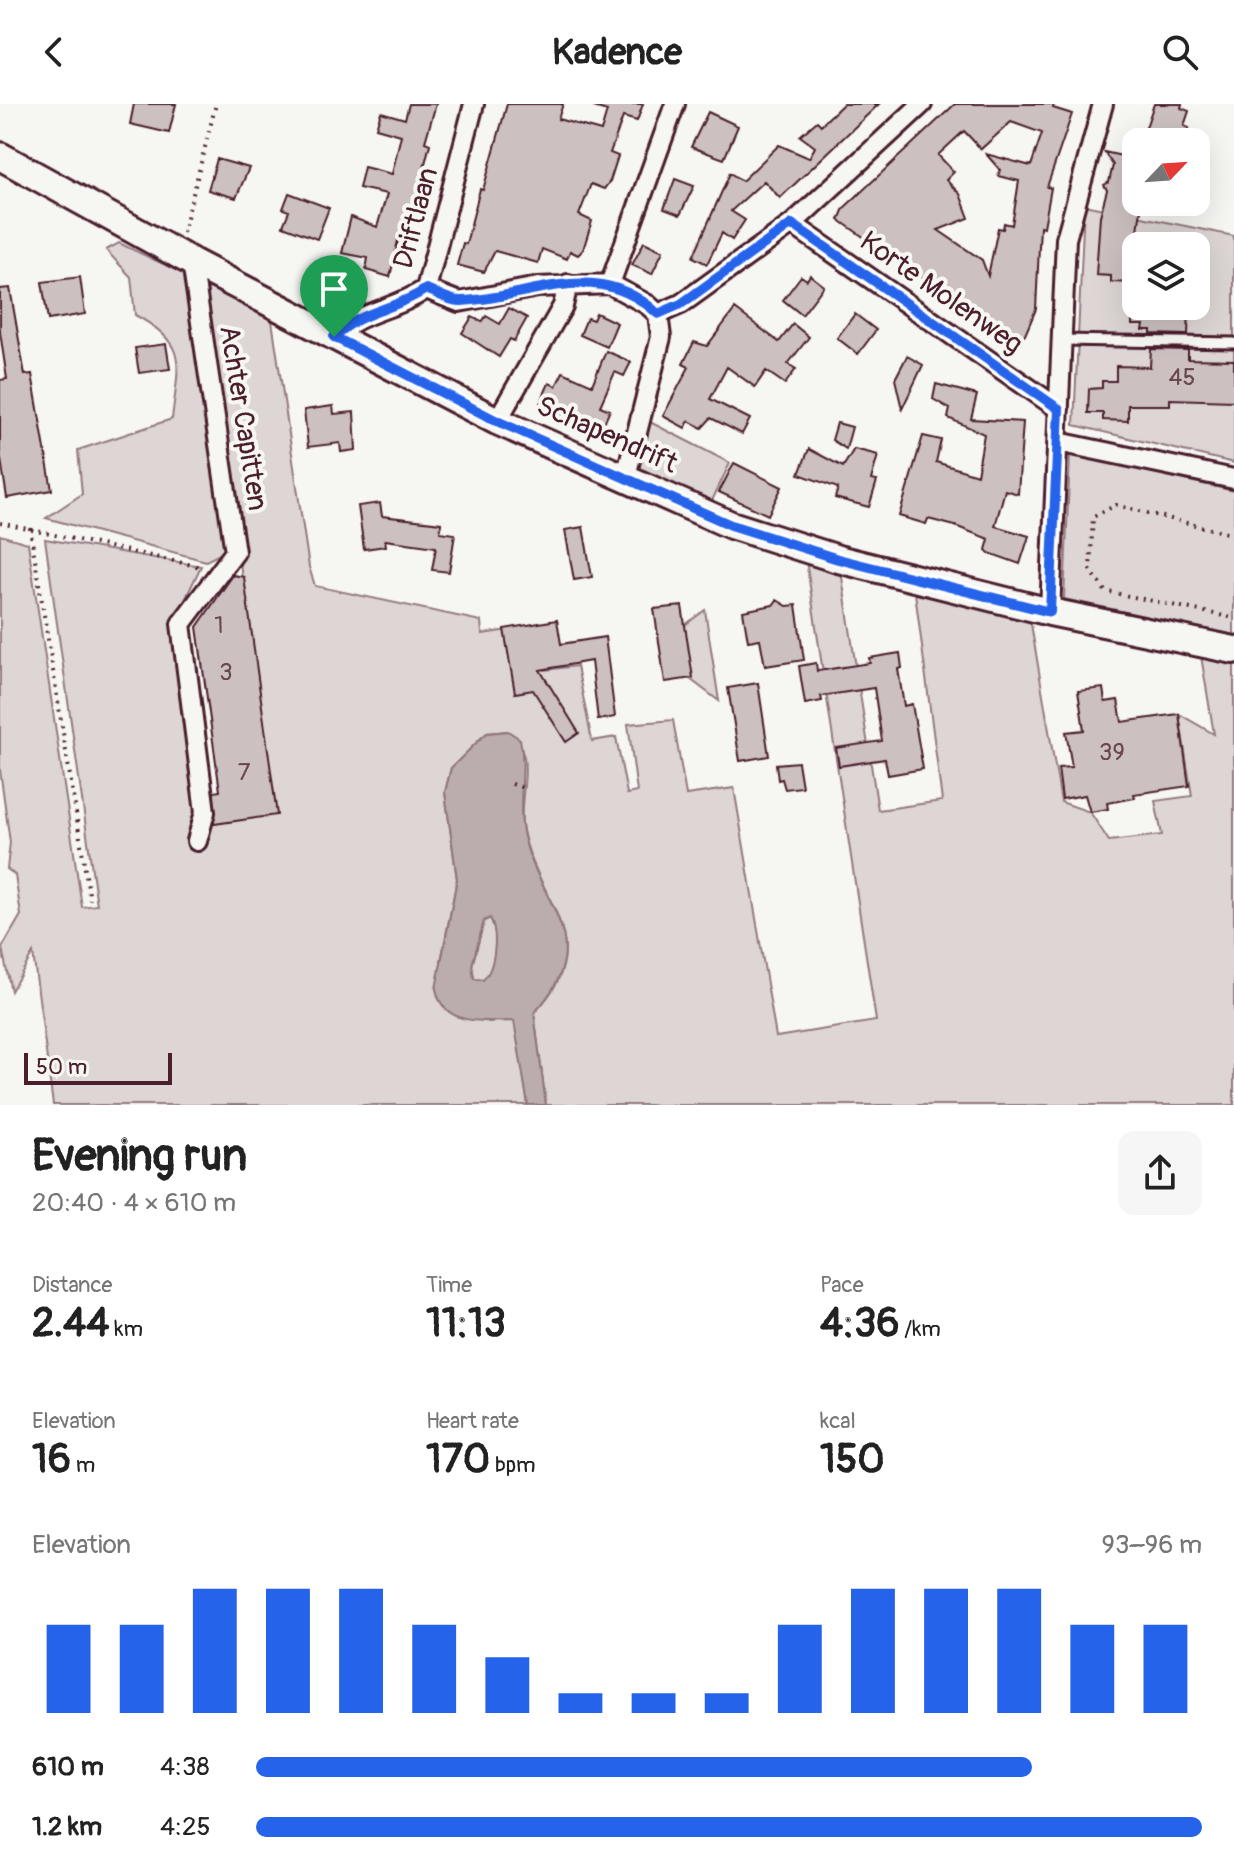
<!DOCTYPE html>
<html lang="en">
<head>
<meta charset="utf-8">
<style>
	:root { --surface:#fff; --page:#f6f6f6; --text:#222; --muted:#767676; --accent:#2563eb }
	body { margin:0; font-family:Pangolin,sans-serif; background:var(--page); color:var(--text); height:100vh; display:flex; flex-direction:column; font-size:30px; white-space:nowrap }
	* { box-sizing:border-box; margin:0 }
	p { font-size:26px; color:var(--muted) }
	.icon { flex:none; width:44px; height:44px; fill:none; stroke:currentColor; stroke-width:2; stroke-linecap:round; stroke-linejoin:round }
	.map { position:relative; height:1001px; overflow:hidden }
	.drawer { display:flex; flex-direction:column; background:var(--surface); flex:1 }
	.drawer>* { flex:none }
	.needle { width:52px; rotate:65deg }
	.tools { position:absolute; left:1122px; top:24px; display:grid; gap:16px }
	.tools a { display:grid; place-items:center; width:88px; height:88px; border-radius:16px; background:var(--surface); box-shadow:0 8px 32px #0002; font-size:40px }
	.scale { position:absolute; left:24px; bottom:20px; width:148px; box-sizing:border-box; padding-left:8px; border:4px solid #4a1f2b; border-top:0; font-size:22px; line-height:28px; white-space:nowrap; color:#4a1f2b; -webkit-text-stroke:6px #f6f6f2; paint-order:stroke }
	.pin { position:absolute; display:grid; place-items:center; width:68px; height:68px; color:#fff; margin:-82px -34px; border-radius:50% 50% 50% 0; rotate:-45deg; box-shadow:0 0 8px #0007 }
	.pin .icon { rotate:45deg }
	.round { display:grid; place-items:center; flex:none; width:84px; height:84px; border-radius:16px; background:var(--page) }
	.headline { display:flex; align-items:center; justify-content:space-between; height:136px; padding:0 32px }
	h1 { font-size:44px; font-weight:800; line-height:60px }
	.metrics { display:grid; grid-template-columns:repeat(3,1fr); gap:12px; height:136px; padding:8px 32px }
	.metrics div { display:grid; align-content:center }
	.metrics b { font-size:40px; font-weight:800 }
	.metrics small { font-size:22px; font-weight:400 }
	.metrics p { font-size:22px }
	.chart { height:224px; padding:16px 32px }
	.chart p { display:flex; justify-content:space-between }
	.chart svg { width:100%; height:144px; margin-top:8px; stroke:var(--accent); stroke-width:6 }
	ul { padding:0 32px; list-style:none; font-size:26px }
	li { display:grid; grid-template-columns:128px 96px 1fr; align-items:center; height:60px }
	li i { height:20px; border-radius:10px; background:var(--accent) }
	header { display:flex; justify-content:space-between; align-items:center; height:104px; padding:0 32px; background:var(--surface); font-size:36px; font-weight:800 }
	.map>svg:first-child { display:block }
	.green { fill:#ddd6d5; stroke:#947a80; stroke-width:2; fill-rule:evenodd }
	.water { fill:#bbadae; stroke:#8e747a; stroke-width:2; fill-rule:evenodd }
	.building { fill:#ccc1c0; stroke:#4a1f2b; stroke-width:2; fill-rule:evenodd }
	.lines { fill:none; stroke-linecap:round; stroke-linejoin:round }
	.lane-casing { stroke:#4a1f2b; stroke-width:15 }
	.street-casing { stroke:#4a1f2b; stroke-width:24 }
	.secondary-casing { stroke:#4a1f2b; stroke-width:32 }
	.path { stroke:#4a1f2b; stroke-width:4; stroke-dasharray:2 6; stroke-linecap:butt }
	.lane { stroke:#f6f6f2; stroke-width:9 }
	.street { stroke:#f6f6f2; stroke-width:18 }
	.secondary { stroke:#f6f6f2; stroke-width:26 }
	.route-casing { stroke:#fff; stroke-width:16 }
	.route { stroke:#2563eb; stroke-width:10 }
	.labels { text-anchor:middle; dominant-baseline:central; stroke-width:8; stroke-linejoin:round; paint-order:stroke }
	.number-label { font-size:24px; fill:#6a4850 }
	.street-label { font-size:28px; fill:#4a1f2b; stroke:#f6f6f2 }
</style>
</head>
<body>
<header><svg class="icon" aria-label="back" viewBox="0 0 24 24"><path d="M15 5l-7 7 7 7"/></svg>Kadence<svg class="icon" aria-label="search" viewBox="0 0 24 24"><circle cx="10" cy="10" r="6"/><path d="M15 15l6 6"/></svg></header>
<div class="map">
<svg width="1234" height="1001" viewBox="0 0 1234 1001">
	<rect width="100%" height="100%" fill="#f6f6f2"/>
	<filter id="ink" filterUnits="userSpaceOnUse"><feTurbulence type="fractalNoise" baseFrequency=".0125" numOctaves="2"/><feDisplacementMap in="SourceGraphic" scale="16" xChannelSelector="R" yChannelSelector="G"/><feConvolveMatrix kernelMatrix="1 2 1 2 8 2 1 2 1" color-interpolation-filters="sRGB"/></filter>
	<g filter="url(#ink)">
		<path class="green" d="M1084,101L1234,132V359L1074,321ZM1136,142H1196V202H1136Z
			M119,139L186,171L230,445L206,457L46,414L82,390L78,346L172,315C178,261 190,240 135,211L131,173L106,146Z
			M213,178L271,210L309,463L315,482L481,517L482,530L539,521L545,566L577,562L592,637L616,633L627,690L637,688L628,620L673,616L686,691L734,684L776,933L876,917L805,450L840,460L878,706L942,697L914,481L1029,508L1061,698L1090,708L1109,737L1162,731L1155,697L1192,692L1179,610L1214,630L1200,546L1234,552V1001H546L534,909C603,839 537,797 523,727C518,702 528,678 524,653C522,644 513,634 508,627L487,629L451,664L445,688L457,775L441,857L488,918L515,916L528,1001H53L33,849L11,887L2,844L21,811L15,771L7,765L10,738L0,666V431L28,439L82,803L97,801L45,435L201,462L175,517L207,718L273,698L207,220L208,182Z
			M648,317L730,359L710,401L641,374L633,362Z
			M1070,350L1234,387V531L1064,495Z
			M705,506L719,597L682,569L685,521Z
			M490,814C499,828 496,865 483,876L474,875L472,862L484,817Z"/>
		<path class="water" d="M508,627L520,635C527,666 517,696 523,728C537,800 603,836 534,909L546,1001H528L514,917C484,917 443,923 436,885L457,775L445,688L451,664L481,634L487,629ZM490,814C499,829 495,865 483,876L474,875L472,861L484,817Z"/>
		<path class="building" d="M134,0H176L169,29L130,20Z
			M409,0H436L425,38L430,40L406,134L399,132L390,173L366,166L368,154L342,149L351,113L377,123L387,90L359,84L364,63L392,70L401,31L376,24L381,8L405,15Z
			M507,0H563L558,15L601,27L607,7L594,3L595,0H643L637,17L623,13L610,49L618,52L610,77L604,85L591,80L579,111L592,117L583,146L578,151L570,147L567,155L542,145L538,159L495,147L484,168L457,161L463,139L466,140L480,85L483,86Z
			M843,0H879L780,94L764,77L731,107L745,116L732,136L722,129L707,160L693,153L730,69L742,77L779,41L809,54L815,43L800,32L817,17L821,21Z
			M955,0H1054L1053,4L1072,10L1047,83L1051,84L1044,123L1040,122L1036,205L1025,231L1016,239L839,116L844,104ZM1011,18L1042,29L1031,62L986,50L1000,66L998,72L1019,77L1012,121L1004,119L1003,125L998,124L988,172L982,156L938,126L969,114L960,90L946,76L954,68L938,51L964,27L981,45Z
			M1154,0H1182L1181,4L1189,7L1184,22L1189,24L1184,38H1141Z
			M708,8L738,22L724,55L691,43Z
			M1104,48L1136,55V98H1142L1136,141V179L1111,178V172L1096,171L1100,112L1107,86L1104,81L1109,78L1113,61Z
			M217,55L249,64L236,94L208,86Z
			M675,75L694,82L680,111L664,105Z
			M289,89L329,104L317,135L283,122L289,107L283,105Z
			M644,138L663,147L652,170L632,161Z
			M810,171L824,182L802,211L783,196L801,172L807,176Z
			M80,173L85,210L48,216L42,178Z
			M10,184L25,271L32,270L52,386L7,394L0,349V276L7,275L0,228V185Z
			M1132,202H1189L1188,231L1151,230V226H1143L1144,221H1132Z
			M509,204L527,214L514,237L510,235L499,253L462,229L472,213L482,218L486,212L500,220Z
			M735,205L779,238L793,220L809,233L788,260L796,265L785,280L766,267L755,283L727,263L710,295L750,315L742,330L711,314L702,324L689,317L685,324L663,312L689,263L683,260L694,238L707,242Z
			M596,209L617,219L607,243L580,231L587,214L593,216Z
			M855,210L876,226L858,250L837,234Z
			M166,240L170,265L139,269L135,244Z
			M1151,245L1188,246V255L1234,256V297L1170,295V301H1128V317L1103,316V309H1088L1089,285L1102,284V277H1116V262L1150,263Z
			M606,247L631,258L624,272L615,268L600,302L610,306L600,328L539,302L549,279L556,282L563,268L592,281Z
			M907,252L923,261L902,305L895,275Z
			M936,280L977,291L971,315L1023,318L1018,390L1005,386L995,422L1029,432L1020,460L989,449L986,446L989,435L955,422L928,415L926,420L899,412L923,332L941,336L936,358L977,371L984,330L948,314L950,305L933,295Z
			M333,302L334,310L354,308L356,346L341,348L340,339L308,343L304,306Z
			M837,319L852,323L846,345L832,336Z
			M809,345L843,363L854,345L878,351L871,376L877,377L869,403L835,394L838,384L799,370Z
			M734,359L782,383L768,411L719,388Z
			M380,399L382,412L441,419L440,428L455,430L449,468L432,466L436,443L385,436L386,442L364,445L358,402Z
			M583,423L592,473L574,476L565,426Z
			M233,471L244,473L277,711L214,720V688L220,687L197,523Z
			M777,496L787,502L796,501L804,556L765,562L760,535L748,537L743,507L773,501Z
			M682,502L693,574L665,578L654,505Z
			M557,516L561,540L605,533L615,613L598,616L591,557L540,566L579,629L566,638L533,586L515,589L504,525Z
			M900,549L902,564L898,565L904,602L912,600L923,665L888,671L885,655L839,662L836,644L882,637L874,584L821,592L822,597L805,600L799,562L816,559L817,567L870,559L869,554Z
			M758,579L769,652L740,657L728,584Z
			M1103,584L1105,598L1118,596L1122,618L1179,610L1189,682L1134,690L1135,694L1107,699L1108,705L1090,708L1085,691L1062,695L1058,664L1072,663L1066,628L1084,626L1078,587Z
			M798,658L802,683L785,685L782,675L778,676L776,660Z"/>
		<g class="lines">
			<g class="lane-casing">
				<path id="lane" d="M1062,236L1234,239"/>
			</g>
			<g class="street-casing">
				<path id="street" d="M792,120L1059,305
					M192,158L235,448L181,520L205,708L197,737
					M610,180L648,201L658,210
					M426,185L459,198L538,183L610,180L675,0
					M334,233C362,205 394,207 426,185L474,0
					M497,317L563,202L568,180
					M1058,338L1234,375
					M625,376L661,233L658,210L681,200L792,120L922,0
					M1050,508L1066,135L1103,0"/>
			</g>
			<g class="secondary-casing">
				<path id="secondary" d="M0,52L192,158L497,317L731,421L838,455L1050,508L1234,546"/>
			</g>
			<path class="path" d="M183,129L216,0
				M0,419L201,463
				M30,424L90,796
				M1234,431L1116,401L1093,413L1090,465L1105,487L1234,514
				M512,680L523,684"/>
			<use href="#lane" class="lane"/>
			<use href="#street" class="street"/>
			<use href="#secondary" class="secondary"/>
		</g>
	</g>
	<g class="lines" filter="url(#ink)">
		<g class="route-casing">
			<path id="route" d="M792,120L1059,305L1050,508L838,455L731,421L497,317L334,233C362,205 394,207 426,185C437,189 451,198 462,197C532,194 597,152 658,210L681,200Z"/>
		</g>
		<use href="#route" class="route"/>
	</g>
	<g class="labels">
		<g class="number-label">
			<text x="1182" y="273">45</text>
			<text x="219" y="521">1</text>
			<text x="226" y="568">3</text>
			<text x="1112" y="648">39</text>
			<text x="244" y="668">7</text>
		</g>
		<g class="street-label">
			<text transform="translate(416 114) rotate(-75)">Driftlaan</text>
			<text transform="translate(941 189) rotate(35)">Korte Molenweg</text>
			<text transform="translate(243 314) rotate(81)">Achter Capitten</text>
			<text transform="translate(607 331) rotate(24)">Schapendrift</text>
		</g>
	</g>
</svg>
<div class="tools">
<a><svg class="needle" viewBox="-14 -14 28 28"><path d="M0-13l5 13h-10z" fill="#e53935"/><path d="M0 13l5-13h-10z" fill="#767676"/></svg></a>
<a><svg class="icon" aria-label="layers" viewBox="0 0 24 24"><path d="M12 4l9 5-9 5-9-5zM3 14l9 5 9-5"/></svg></a>
</div>
<div class="scale">50 m</div>
<div class="pin" style="left:334px;top:233px;background:#1e9e55"><svg class="icon" aria-label="arrive" viewBox="0 0 24 24"><path d="M6 21V4h12l-3 4 3 4H6"/></svg></div>
</div>
<section class="drawer">
<div class="headline"><div><h1>Evening run</h1><p>20:40 · 4 × 610 m</p></div><a class="round"><svg class="icon" aria-label="share" viewBox="0 0 24 24"><path d="M12 15V3M7 8l5-5 5 5M5 13v7h14v-7"/></svg></a></div>
<div class="metrics">
<div><p>Distance</p><b>2.44<small> km</small></b></div>
<div><p>Time</p><b>11:13</b></div>
<div><p>Pace</p><b>4:36<small> /km</small></b></div>
</div>
<div class="metrics">
<div><p>Elevation</p><b>16<small> m</small></b></div>
<div><p>Heart rate</p><b>170<small> bpm</small></b></div>
<div><p>kcal</p><b>150</b></div>
</div>
<div class="chart"><p><span>Elevation</span>93–96 m</p>
<svg viewBox="0 0 160 44" preserveAspectRatio="none"><path d="M5 44V17M15 44V17M25 44V6M35 44V6M45 44V6M55 44V17M65 44V27M75 44V38M85 44V38M95 44V38M105 44V17M115 44V6M125 44V6M135 44V6M145 44V17M155 44V17"/></svg>
</div>
<ul>
<li><b>610 m</b>4:38<i style="width:82%"></i></li>
<li><b>1.2 km</b>4:25<i style="width:100%"></i></li>
</ul>
</section>
</body>
</html>
